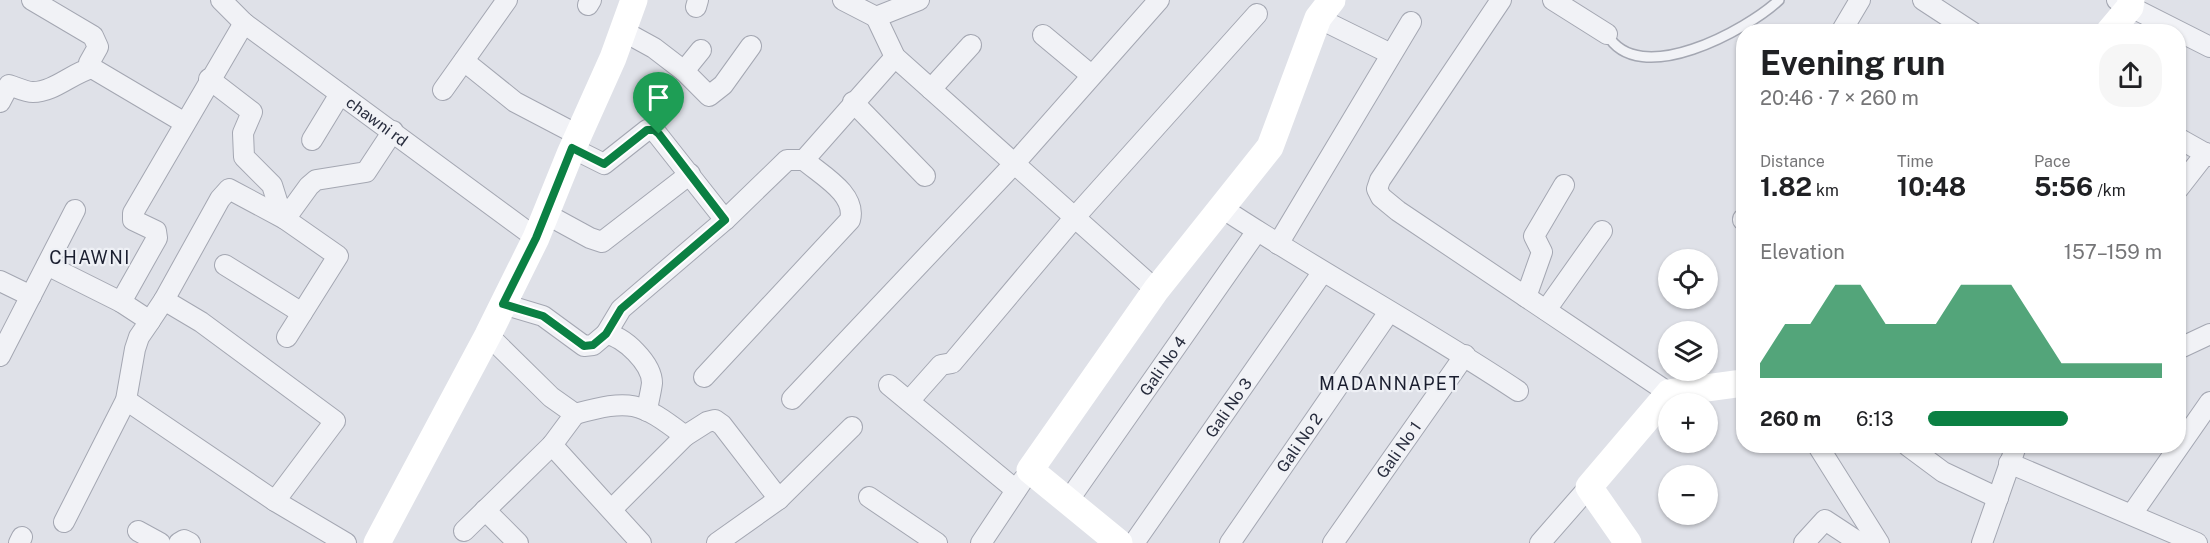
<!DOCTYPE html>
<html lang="en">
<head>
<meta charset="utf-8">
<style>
	:root { --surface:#fff; --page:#f6f6f6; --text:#202124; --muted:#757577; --accent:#0b8043 }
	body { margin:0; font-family:"Public Sans",sans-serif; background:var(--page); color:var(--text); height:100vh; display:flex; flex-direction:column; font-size:22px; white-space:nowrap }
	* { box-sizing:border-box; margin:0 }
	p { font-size:20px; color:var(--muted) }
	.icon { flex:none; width:33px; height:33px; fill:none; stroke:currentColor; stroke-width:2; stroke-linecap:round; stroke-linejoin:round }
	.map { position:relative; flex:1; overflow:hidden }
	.side { position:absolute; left:1736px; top:24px; width:450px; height:429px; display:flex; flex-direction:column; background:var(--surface); border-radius:24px; box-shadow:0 2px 4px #0004 }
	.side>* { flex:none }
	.fabs { position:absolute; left:1658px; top:249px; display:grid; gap:12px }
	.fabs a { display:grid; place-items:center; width:60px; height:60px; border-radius:50%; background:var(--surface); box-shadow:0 2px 4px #0004; font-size:30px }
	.pin { position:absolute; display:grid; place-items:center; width:51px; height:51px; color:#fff; margin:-62px -26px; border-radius:50% 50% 50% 0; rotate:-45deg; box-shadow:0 0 6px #0007 }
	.pin .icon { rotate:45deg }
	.round { display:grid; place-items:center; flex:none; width:63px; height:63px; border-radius:24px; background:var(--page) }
	.summary { display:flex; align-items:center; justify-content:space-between; height:102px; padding:0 24px }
	h1 { font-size:33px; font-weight:700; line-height:45px }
	.stats { display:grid; grid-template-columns:repeat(3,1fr); gap:9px; height:102px; padding:6px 24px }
	.stats div { display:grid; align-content:center }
	.stats b { font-size:26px; font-weight:700 }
	.stats small { font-size:16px; font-weight:400 }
	.stats p { font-size:16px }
	.chart { height:168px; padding:12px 24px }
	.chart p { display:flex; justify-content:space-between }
	.chart svg { width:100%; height:108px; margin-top:6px; fill:var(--accent); opacity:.7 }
	ul { padding:0 24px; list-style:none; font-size:20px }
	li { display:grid; grid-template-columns:96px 72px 1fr; align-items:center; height:45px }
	li i { height:15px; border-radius:8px; background:var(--accent) }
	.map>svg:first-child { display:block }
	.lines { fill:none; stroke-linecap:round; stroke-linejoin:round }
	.lane-casing { stroke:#a4a7b2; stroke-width:12 }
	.street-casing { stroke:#a4a7b2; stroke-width:22 }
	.lane { stroke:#f1f2f6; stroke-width:9 }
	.street { stroke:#f1f2f6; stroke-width:20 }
	.secondary { stroke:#fff; stroke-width:27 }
	.route-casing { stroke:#fff; stroke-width:12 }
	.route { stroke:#0b8043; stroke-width:8 }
	.labels { text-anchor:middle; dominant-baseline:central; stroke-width:4.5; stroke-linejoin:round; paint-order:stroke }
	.street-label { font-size:16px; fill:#282d3e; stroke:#eef0f5 }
	.neighbourhood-label { font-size:18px; letter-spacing:1.5px; fill:#1a1e2f; stroke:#eef0f5 }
</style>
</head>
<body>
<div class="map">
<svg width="2210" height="543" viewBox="0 0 2210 543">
	<rect width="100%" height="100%" fill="#dfe1e8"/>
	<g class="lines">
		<g class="lane-casing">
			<path id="lane" d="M1607,34C1638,90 1747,30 1779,0"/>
		</g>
		<g class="street-casing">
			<g id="street">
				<path d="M32,0L93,36L98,47L89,63L92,68L185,123"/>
				<path id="s1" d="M221,0L244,23L536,238"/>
				<path d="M843,0L876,17L919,0"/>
				<path d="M1501,0L1380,180L1377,189L1381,197L1398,211L1669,393"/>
				<path d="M1553,0L1607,34"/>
				<path d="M1923,0L1972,32"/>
				<path d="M2117,0L2210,47"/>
				<path d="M588,5L591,0"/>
				<path d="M696,7L698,0"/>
				<path d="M876,17L895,57L1156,290"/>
				<path d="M1318,18L1391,54"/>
				<path d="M623,31L654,48L684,71L709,96L723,85L751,46"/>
				<path d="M1841,32L1860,0"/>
				<path d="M1043,35L1091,75"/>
				<path d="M464,61L515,102L578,135"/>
				<path d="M684,71L701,50"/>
				<path d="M209,79L252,112L243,133L244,157L272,185L278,204L289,214"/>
				<path d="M931,89L971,45"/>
				<path d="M443,90L507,0"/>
				<path d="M0,102L9,85C16,87 25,92 33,92C54,92 72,73 92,68"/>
				<path d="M853,102L925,176"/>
				<path d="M2178,138L2210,156"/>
				<path d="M312,140L340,94"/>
				<path d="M572,148L604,164L647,130H654L725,220"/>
				<path d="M2178,189L2206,153"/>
				<path d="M1222,208C1319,272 1422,327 1518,391"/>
				<path d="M546,214L590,238L602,242L690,174"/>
				<path d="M285,219L338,256L287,337"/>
				<path d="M1743,220V219"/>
				<path d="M1278,244L1411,22"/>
				<path d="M47,265L121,302"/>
				<path d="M225,265L302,313"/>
				<path d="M0,281L31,296"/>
				<path d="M1526,297L1542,252L1534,236L1564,185"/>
				<path d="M164,300L220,199L229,189L285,219L309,186L316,180L366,172L393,131"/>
				<path d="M503,304L543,316L584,346L593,345L606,334C624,336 652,364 652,383C651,392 648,402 647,411"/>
				<path d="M1546,310L1602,231"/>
				<path d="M150,321L164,300L201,322L335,421L275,501L346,543"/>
				<path d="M606,334L621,309L725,220L787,160H804L895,57"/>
				<path d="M2178,349L2210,334"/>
				<path d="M0,356L75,210"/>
				<path d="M704,377L850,220C857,194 821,175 804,160"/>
				<path d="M889,385L1016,490"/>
				<path d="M792,399L1014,164L1159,0"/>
				<path d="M126,400L275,501"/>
				<path d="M909,401L941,365L952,363L1075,217L1257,14"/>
				<path d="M575,414C631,399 639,401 685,436L707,422L715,420L722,425L779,499"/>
				<path d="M552,445L641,543"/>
				<path d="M1818,446L1879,543"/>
				<path d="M1908,446L1943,472L1998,498"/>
				<path d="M2009,463L2197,543"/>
				<path d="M869,497L937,543"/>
				<path id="s2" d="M1068,501L1257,231"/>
				<path d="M612,509L685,436"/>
				<path d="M485,510L518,543"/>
				<path d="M2132,514L2210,402"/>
				<path d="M64,522L126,400L135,349L139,337L150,321L121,302L157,238L156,231L133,220V213L244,23"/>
				<path d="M138,531L160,543"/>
				<path d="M464,531L552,445L575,414L551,397L488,335"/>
				<path d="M19,543L22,537"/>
				<path d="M179,543L184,540L190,543"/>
				<path d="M717,543L779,499L852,427"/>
				<path d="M981,543L1023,480"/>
				<path id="s3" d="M1134,543L1322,273"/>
				<path id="s4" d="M1230,543L1389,312"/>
				<path id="s5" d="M1333,543L1465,355"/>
				<path d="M1540,543L1589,487"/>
				<path d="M1804,543L1825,520L1860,543"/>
				<path d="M1982,543L2016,446"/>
			</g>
		</g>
		<use href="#lane" class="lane"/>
		<use href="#street" class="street"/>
		<path class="secondary" d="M2109,32L2130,7L2131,0
			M377,543L488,335L536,238L570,154L613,58L634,0
			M1119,543L1030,470L1156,290L1270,147L1318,18L1332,0
			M1628,543L1589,487L1669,393L1743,383"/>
	</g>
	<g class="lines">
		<g class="route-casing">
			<path id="route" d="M647,130H654L659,134L725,220L621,309L606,334L593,345L584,346L543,316L503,304L536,238L572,148L604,164Z"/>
		</g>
		<use href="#route" class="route"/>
	</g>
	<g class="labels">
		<g class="street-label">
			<text stroke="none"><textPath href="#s1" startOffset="198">chawni rd</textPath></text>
			<text stroke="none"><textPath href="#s2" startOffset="165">Gali No 4</textPath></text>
			<text stroke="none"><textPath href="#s3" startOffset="165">Gali No 3</textPath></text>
			<text stroke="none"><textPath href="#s4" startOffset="122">Gali No 2</textPath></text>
			<text stroke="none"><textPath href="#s5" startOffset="114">Gali No 1</textPath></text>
		</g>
		<g class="neighbourhood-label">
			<text x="90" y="257">CHAWNI</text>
			<text x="1390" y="383">MADANNAPET</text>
		</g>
	</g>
</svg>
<div class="fabs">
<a><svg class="icon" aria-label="locate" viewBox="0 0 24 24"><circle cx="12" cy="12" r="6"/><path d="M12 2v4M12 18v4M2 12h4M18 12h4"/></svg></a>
<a><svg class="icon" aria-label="layers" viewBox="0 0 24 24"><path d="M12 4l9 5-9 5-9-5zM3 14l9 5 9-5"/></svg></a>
<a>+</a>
<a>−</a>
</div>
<div class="pin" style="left:659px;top:134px;background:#1e9e55"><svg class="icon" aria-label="arrive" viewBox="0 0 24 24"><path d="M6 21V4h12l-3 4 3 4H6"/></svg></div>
<section class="side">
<div class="summary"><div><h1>Evening run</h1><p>20:46 · 7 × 260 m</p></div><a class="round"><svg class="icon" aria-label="share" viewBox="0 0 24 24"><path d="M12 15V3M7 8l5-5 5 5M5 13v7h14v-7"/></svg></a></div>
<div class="stats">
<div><p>Distance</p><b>1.82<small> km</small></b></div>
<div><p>Time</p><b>10:48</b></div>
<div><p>Pace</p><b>5:56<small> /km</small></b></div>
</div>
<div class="chart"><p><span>Elevation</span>157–159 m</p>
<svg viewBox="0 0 160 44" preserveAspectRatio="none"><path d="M0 44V38L10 22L20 22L30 6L40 6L50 22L60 22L70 22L80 6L90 6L100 6L110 22L120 38L130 38L140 38L150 38L160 38V44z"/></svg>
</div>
<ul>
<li><b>260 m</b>6:13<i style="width:60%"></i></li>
</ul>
</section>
</div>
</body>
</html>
